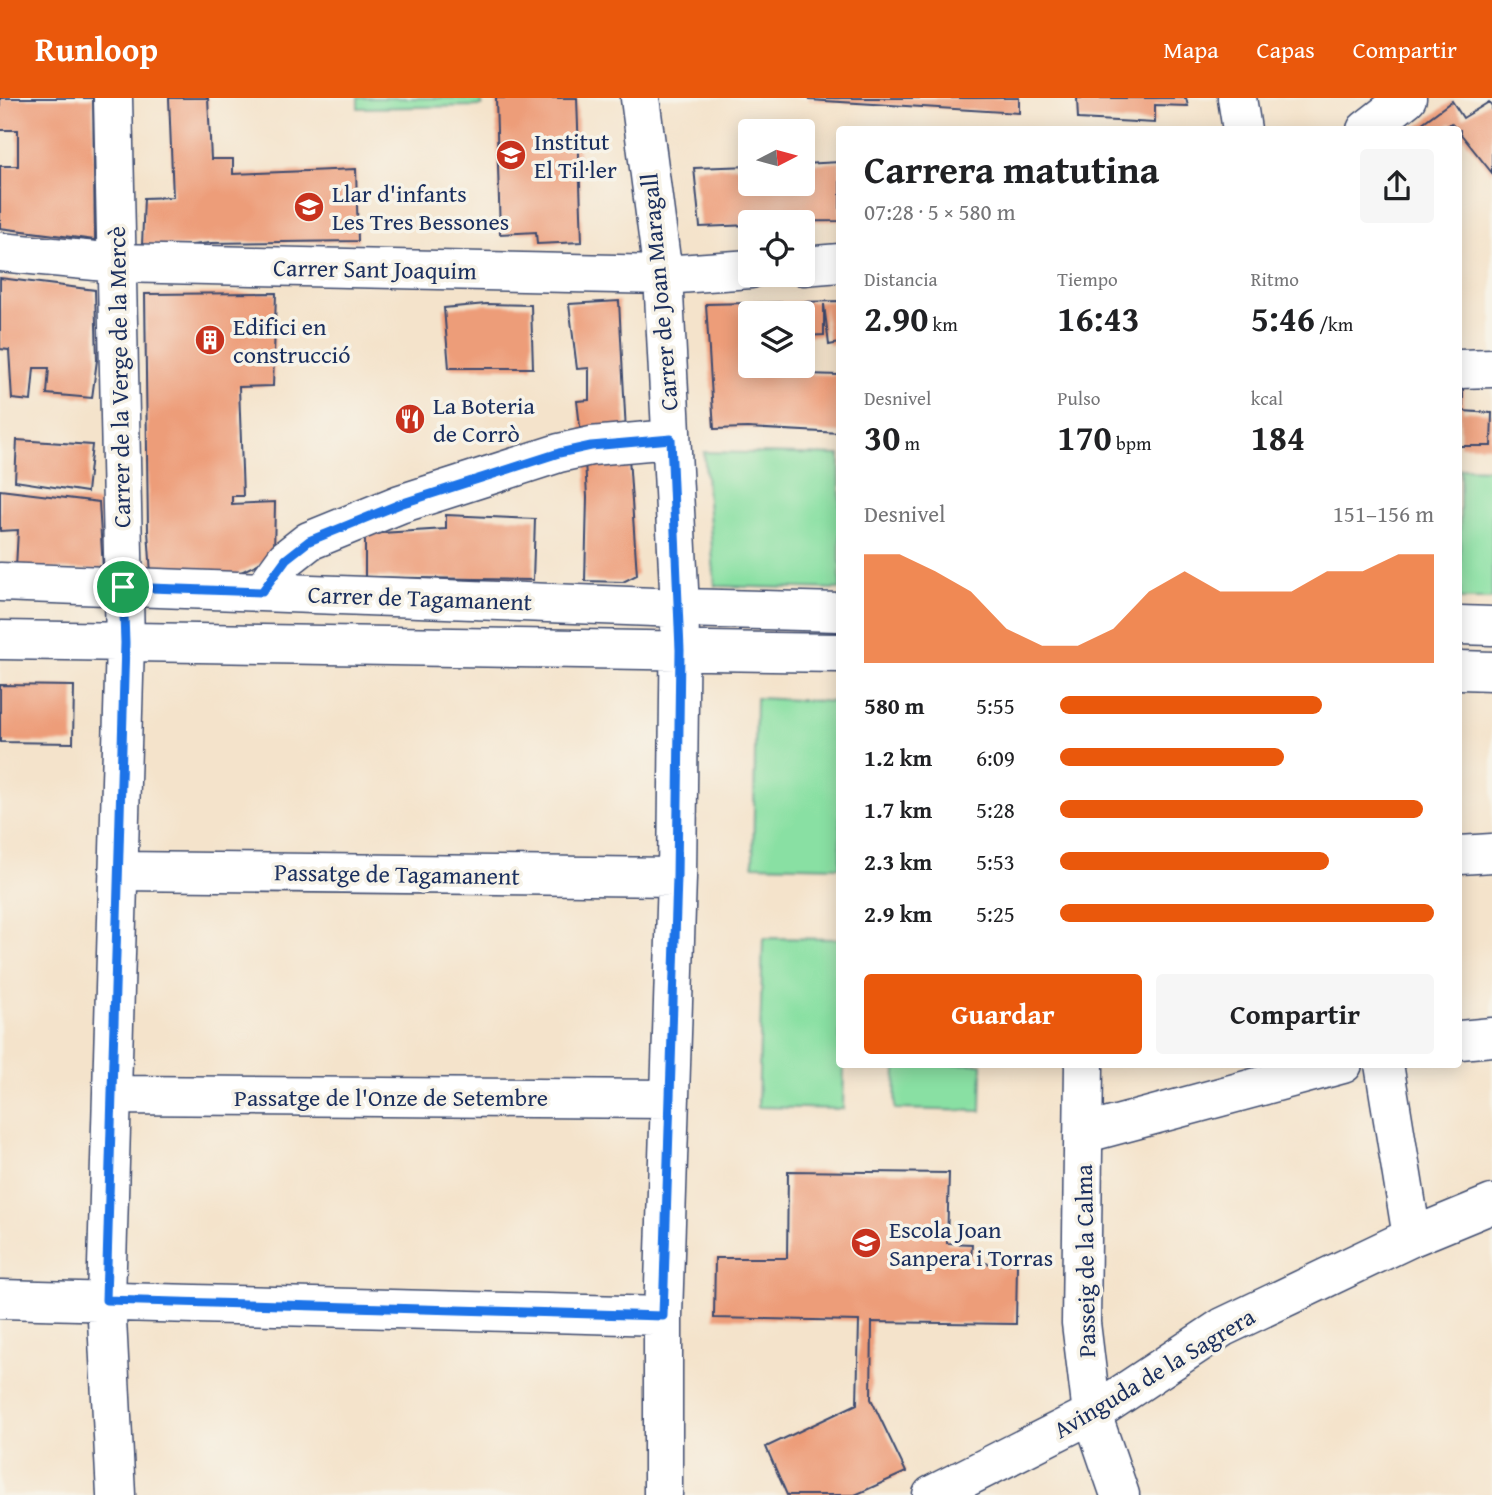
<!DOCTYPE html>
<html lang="es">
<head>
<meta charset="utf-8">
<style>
	:root { --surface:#fff; --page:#f6f6f6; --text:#202124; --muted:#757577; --accent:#ea580c }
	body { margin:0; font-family:"Gentium Book Plus",serif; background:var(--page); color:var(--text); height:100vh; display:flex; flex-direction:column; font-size:26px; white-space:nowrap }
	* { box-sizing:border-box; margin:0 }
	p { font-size:23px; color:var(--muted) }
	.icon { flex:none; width:38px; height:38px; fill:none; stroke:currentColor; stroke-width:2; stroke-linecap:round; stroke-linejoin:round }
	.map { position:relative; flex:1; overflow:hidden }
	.side { position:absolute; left:836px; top:28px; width:626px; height:942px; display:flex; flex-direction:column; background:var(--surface); border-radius:7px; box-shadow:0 4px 18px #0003 }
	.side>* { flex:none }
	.needle { width:46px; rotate:84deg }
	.controls { position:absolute; left:738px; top:21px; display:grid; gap:14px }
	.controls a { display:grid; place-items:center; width:77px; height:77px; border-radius:7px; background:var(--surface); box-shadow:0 4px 18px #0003; font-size:35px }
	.pin { position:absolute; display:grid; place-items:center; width:60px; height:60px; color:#fff; margin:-30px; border:4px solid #fff; border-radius:50%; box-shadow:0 2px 7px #0007 }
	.round { display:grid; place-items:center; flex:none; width:74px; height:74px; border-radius:7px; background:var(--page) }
	.headline { display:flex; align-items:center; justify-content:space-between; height:119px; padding:0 28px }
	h1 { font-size:38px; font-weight:600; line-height:52px }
	.stats { display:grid; grid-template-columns:repeat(3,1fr); gap:10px; height:119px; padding:7px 28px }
	.stats div { display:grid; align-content:center }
	.stats b { font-size:35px; font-weight:600 }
	.stats small { font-size:19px; font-weight:400 }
	.stats p { font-size:19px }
	.chart { height:196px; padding:14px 28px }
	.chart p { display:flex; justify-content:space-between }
	.chart svg { width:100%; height:126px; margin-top:7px; fill:var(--accent); opacity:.7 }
	.button { display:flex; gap:14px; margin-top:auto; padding:14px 28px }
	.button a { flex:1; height:80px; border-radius:7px; background:var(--accent); color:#fff; font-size:28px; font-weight:600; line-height:80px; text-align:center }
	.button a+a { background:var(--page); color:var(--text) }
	ul { padding:0 28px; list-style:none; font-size:23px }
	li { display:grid; grid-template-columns:112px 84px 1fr; align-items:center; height:52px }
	li i { height:18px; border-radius:9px; background:var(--accent) }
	header { display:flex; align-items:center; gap:42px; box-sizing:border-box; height:98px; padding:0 35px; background:var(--accent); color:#fff }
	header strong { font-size:33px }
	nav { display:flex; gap:38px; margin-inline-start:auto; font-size:24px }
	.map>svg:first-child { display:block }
	.green { fill:#89e0a3; stroke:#528880; stroke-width:2 }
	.building { fill:#ed9d79 }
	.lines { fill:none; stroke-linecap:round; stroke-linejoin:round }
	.minor-casing { stroke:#3c4a6e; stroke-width:41 }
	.minor { stroke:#fff; stroke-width:38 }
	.route-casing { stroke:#fff; stroke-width:14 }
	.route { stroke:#1a73e8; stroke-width:9 }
	.labels { text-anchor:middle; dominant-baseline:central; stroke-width:7; stroke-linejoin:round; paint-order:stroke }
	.poi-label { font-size:24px; fill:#1b2f5e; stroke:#f7f3e8; text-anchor:start }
	.street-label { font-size:24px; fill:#1b2f5e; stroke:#f7f3e8 }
</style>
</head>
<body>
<header>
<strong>Runloop</strong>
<nav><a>Mapa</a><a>Capas</a><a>Compartir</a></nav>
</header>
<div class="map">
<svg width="1492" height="1397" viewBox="0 0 1492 1397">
	<rect width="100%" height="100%" fill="#f7f3e8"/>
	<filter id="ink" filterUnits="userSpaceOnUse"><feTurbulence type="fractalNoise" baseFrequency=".0143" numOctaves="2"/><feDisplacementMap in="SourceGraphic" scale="14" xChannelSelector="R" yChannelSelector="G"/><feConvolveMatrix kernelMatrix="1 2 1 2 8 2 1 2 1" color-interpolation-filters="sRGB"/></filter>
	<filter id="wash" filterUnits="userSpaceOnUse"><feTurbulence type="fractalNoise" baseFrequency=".00686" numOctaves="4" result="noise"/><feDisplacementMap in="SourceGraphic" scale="28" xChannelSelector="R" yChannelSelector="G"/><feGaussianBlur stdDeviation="1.57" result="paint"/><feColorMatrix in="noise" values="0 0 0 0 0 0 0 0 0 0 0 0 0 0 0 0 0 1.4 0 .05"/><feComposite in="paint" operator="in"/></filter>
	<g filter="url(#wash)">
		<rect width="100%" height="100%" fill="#f4e3cb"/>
		<path class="green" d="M358,0H482V8L358,10Z
			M704,354L840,357V491L715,488Z
			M1460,370L1492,371V501H1460Z
			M756,600L840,604V769L753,767Z
			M763,840L840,841V966H844L843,1011L758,1009Z
			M896,966H982L981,1013L895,1011Z"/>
		<g id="blocks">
			<path class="building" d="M0,0H93L95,142L0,130V68H18V32H0Z
				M169,0H208L211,61H233V76L356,71L358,143L210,145L183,148L142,147L144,100L173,99Z
				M496,0H577L582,144L537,146L536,134L500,136Z
				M809,0H1019V15L809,2Z
				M1077,0H1186L1188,8L1155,7V25L1078,21Z
				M1452,3L1463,20L1489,4L1492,8V75L1460,35V32H1457L1451,25L1441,32H1419L1417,29Z
				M840,64V123L751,124V127L700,129L694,70L751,68V86H803V66Z
				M0,180L95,192L97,262L92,300L47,296L49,270H34L31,303L12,301L9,252L0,251Z
				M276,195L273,288L239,289L243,398H232V406L275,404L274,458L237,476H151L148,433L145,196Z
				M619,203L626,334L581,337L577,303L589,302V270L577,271L569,206Z
				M840,203V245L829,247L824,206V237L803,238V215H751L749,270L772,275L840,277V335L747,330L714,331L706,206Z
				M486,206L531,207L533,270H449L444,210Z
				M1460,291H1463V313L1492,315L1491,348H1460Z
				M17,342L92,347L87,394L15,383Z
				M629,359L637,477L623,484L585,483L587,399L585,362Z
				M0,392L99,404L103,472L16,470L18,432L0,433Z
				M446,417L535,421L533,482L365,479V436L446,431Z
				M0,587L74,588L73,645L0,644Z
				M788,1073L949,1075L947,1145L972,1146L971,1165L1017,1166L1016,1226L872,1224L871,1301L906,1374L855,1397H787L766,1349L857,1306L859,1223L714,1220L715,1160H787Z"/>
		</g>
	</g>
	<g filter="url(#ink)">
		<use href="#blocks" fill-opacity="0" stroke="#3c4a6e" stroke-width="2"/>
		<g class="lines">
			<g class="minor-casing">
				<path id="minor" d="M113,0L125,545L106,1202L116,1397
					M640,0L663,177L680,510L677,779L663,1218V1397
					M1237,0L1242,32
					M1366,32L1407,0
					M0,154L117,165L663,177L751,171
					M803,168L840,165
					M1460,271L1492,270
					M0,484L680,510L840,514
					M262,494L286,461L309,443L400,406L559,355L591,348L671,341
					M1460,527L1492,528
					M0,542L840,555
					M1460,572L1492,573
					M1460,757L1492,755
					M118,773L677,779
					M1460,942L1492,939
					M1084,966L1081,1225L1092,1316L1120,1397
					M1384,966L1412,1139
					M112,997L670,1001
					M1083,1036L1343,966
					M0,1201L663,1218
					M932,1397L1092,1316L1223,1229L1412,1139L1492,1106"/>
			</g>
			<use href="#minor" class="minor"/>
		</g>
	</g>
	<g class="lines" filter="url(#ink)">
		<g class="route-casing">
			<path id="route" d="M671,341L680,552L677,779L663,1218L106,1202L125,545L123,489L262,494L286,461L309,443L400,406L559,355L591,348Z"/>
		</g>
		<use href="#route" class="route"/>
	</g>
	<defs>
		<g id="school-disc" transform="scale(1.575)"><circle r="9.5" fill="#c8321e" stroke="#f7f3e8"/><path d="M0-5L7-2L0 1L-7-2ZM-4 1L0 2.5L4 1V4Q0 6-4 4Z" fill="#fff"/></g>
		<g id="building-disc" transform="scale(1.575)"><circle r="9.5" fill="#c8321e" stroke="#f7f3e8"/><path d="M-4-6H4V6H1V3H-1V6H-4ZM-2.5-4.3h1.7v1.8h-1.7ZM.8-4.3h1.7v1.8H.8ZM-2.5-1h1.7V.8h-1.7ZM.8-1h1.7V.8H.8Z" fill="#fff"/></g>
		<g id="restaurant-disc" transform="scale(1.575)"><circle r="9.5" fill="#c8321e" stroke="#f7f3e8"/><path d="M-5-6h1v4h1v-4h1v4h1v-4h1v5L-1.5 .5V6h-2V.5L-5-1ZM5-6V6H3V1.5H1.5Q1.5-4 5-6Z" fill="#fff"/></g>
	</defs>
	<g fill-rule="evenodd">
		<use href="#school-disc" x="511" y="57"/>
		<use href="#school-disc" x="309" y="109"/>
		<use href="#building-disc" x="210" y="242"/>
		<use href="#restaurant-disc" x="410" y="321"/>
		<use href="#school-disc" x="866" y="1145"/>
	</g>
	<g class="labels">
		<g class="poi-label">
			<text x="534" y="43">Institut<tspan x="534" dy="28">El Til·ler</tspan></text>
			<text x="332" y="95">Llar d'infants<tspan x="332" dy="28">Les Tres Bessones</tspan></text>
			<text x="233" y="228">Edifici en<tspan x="233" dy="28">construcció</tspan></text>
			<text x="433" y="307">La Boteria<tspan x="433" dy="28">de Corrò</tspan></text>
			<text x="889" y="1131">Escola Joan<tspan x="889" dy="28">Sanpera i Torras</tspan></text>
		</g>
		<g class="street-label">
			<text transform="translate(375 171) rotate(1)">Carrer Sant Joaquim</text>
			<text transform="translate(659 194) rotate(-95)">Carrer de Joan Maragall</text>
			<text transform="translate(119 279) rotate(-91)">Carrer de la Verge de la Mercè</text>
			<text transform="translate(420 500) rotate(2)">Carrer de Tagamanent</text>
			<text transform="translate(397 776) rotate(1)">Passatge de Tagamanent</text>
			<text x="391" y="999">Passatge de l'Onze de Setembre</text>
			<text transform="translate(1085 1163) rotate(-91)">Passeig de la Calma</text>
			<text transform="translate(1154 1275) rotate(-31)">Avinguda de la Sagrera</text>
		</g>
	</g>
</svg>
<div class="controls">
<a><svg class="needle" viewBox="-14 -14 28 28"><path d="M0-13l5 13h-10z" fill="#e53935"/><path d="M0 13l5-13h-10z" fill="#757577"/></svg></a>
<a><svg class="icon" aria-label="locate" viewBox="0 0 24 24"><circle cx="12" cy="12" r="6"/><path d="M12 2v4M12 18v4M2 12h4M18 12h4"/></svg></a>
<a><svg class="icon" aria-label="layers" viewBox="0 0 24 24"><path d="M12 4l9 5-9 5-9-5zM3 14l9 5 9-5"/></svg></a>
</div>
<div class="pin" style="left:123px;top:489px;background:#1e9e55"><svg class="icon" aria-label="arrive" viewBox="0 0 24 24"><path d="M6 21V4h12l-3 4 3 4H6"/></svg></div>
<section class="side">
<div class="headline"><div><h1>Carrera matutina</h1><p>07:28 · 5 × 580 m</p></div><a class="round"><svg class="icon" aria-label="share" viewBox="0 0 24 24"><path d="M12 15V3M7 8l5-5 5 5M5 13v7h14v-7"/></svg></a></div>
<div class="stats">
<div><p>Distancia</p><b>2.90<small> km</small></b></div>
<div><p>Tiempo</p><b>16:43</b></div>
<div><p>Ritmo</p><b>5:46<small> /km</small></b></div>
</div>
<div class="stats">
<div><p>Desnivel</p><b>30<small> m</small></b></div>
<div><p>Pulso</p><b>170<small> bpm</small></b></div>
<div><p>kcal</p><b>184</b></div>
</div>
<div class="chart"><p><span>Desnivel</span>151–156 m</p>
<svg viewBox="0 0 160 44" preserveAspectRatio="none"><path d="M0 44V6L10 6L20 12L30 19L40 32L50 38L60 38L70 32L80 19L90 12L100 19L110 19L120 19L130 12L140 12L150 6L160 6V44z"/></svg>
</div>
<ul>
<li><b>580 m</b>5:55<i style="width:70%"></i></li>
<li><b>1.2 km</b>6:09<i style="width:60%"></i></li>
<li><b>1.7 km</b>5:28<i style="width:97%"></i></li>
<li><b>2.3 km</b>5:53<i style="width:72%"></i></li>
<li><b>2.9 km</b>5:25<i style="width:100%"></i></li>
</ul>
<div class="button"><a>Guardar</a><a>Compartir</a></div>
</section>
</div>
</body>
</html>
